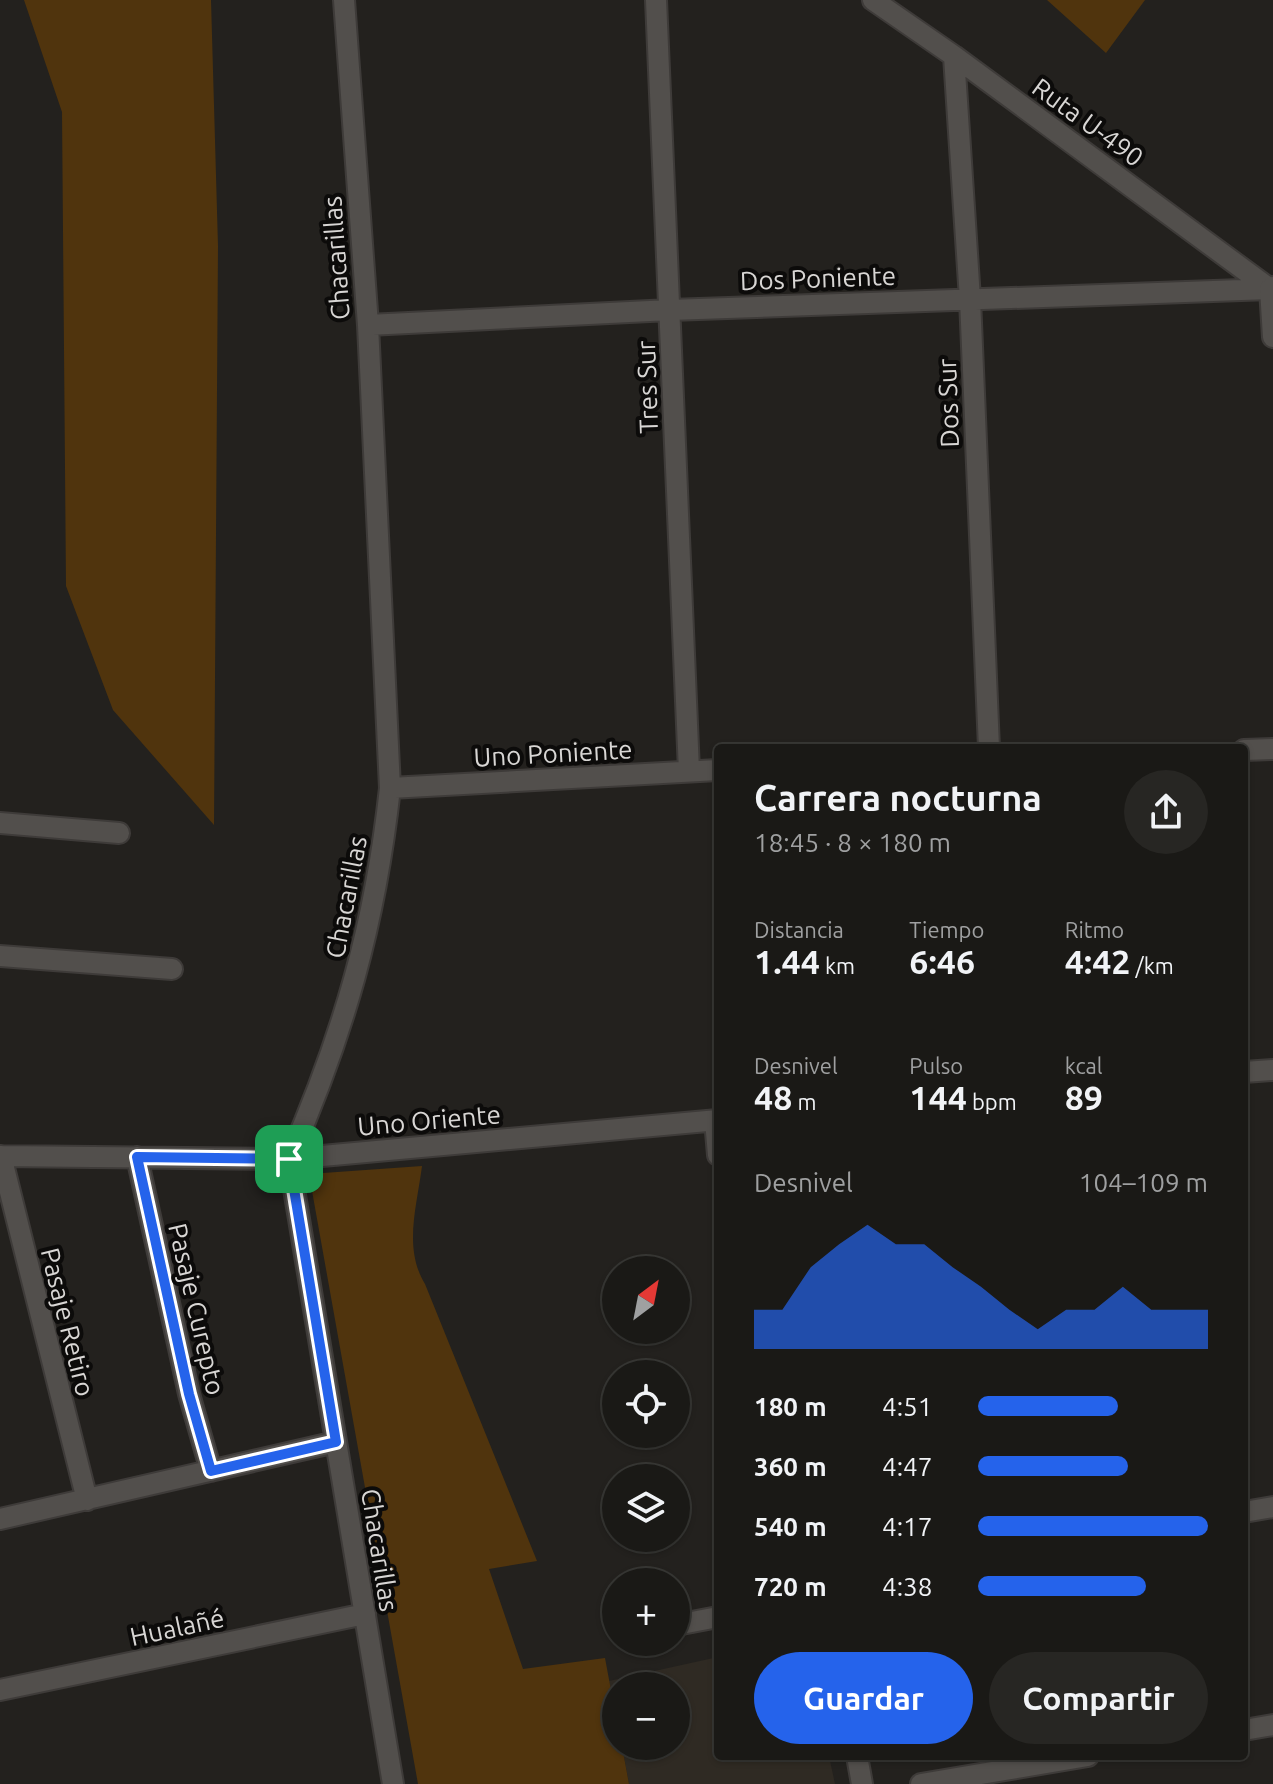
<!DOCTYPE html>
<html lang="es">
<head>
<meta charset="utf-8">
<style>
	:root { --surface:#1a1916; --page:#272623; --text:#f1f3f6; --muted:#9fa0a1; --line:#383835; --accent:#2563eb }
	body { margin:0; font-family:Ubuntu,sans-serif; background:var(--page); color:var(--text); height:100vh; display:flex; flex-direction:column; font-size:30px; white-space:nowrap }
	* { box-sizing:border-box; margin:0 }
	p { font-size:26px; color:var(--muted) }
	.icon { flex:none; width:44px; height:44px; fill:none; stroke:currentColor; stroke-width:2; stroke-linecap:round; stroke-linejoin:round }
	.map { position:relative; flex:1; overflow:hidden }
	.sheet { position:absolute; left:714px; top:744px; width:534px; height:1016px; display:flex; flex-direction:column; background:var(--surface); border-radius:8px; box-shadow:0 2px 6px #0004,0 0 0 2px var(--line) }
	.sheet>* { flex:none }
	.needle { width:52px; rotate:32deg }
	.fabs { position:absolute; left:602px; top:1256px; display:grid; gap:16px }
	.fabs a { display:grid; place-items:center; width:88px; height:88px; border-radius:50%; background:var(--surface); box-shadow:0 2px 6px #0004,0 0 0 2px var(--line); font-size:40px }
	.pin { position:absolute; display:grid; place-items:center; width:68px; height:68px; color:#fff; margin:-34px; border-radius:16px; box-shadow:0 4px 12px #0006 }
	.round { display:grid; place-items:center; flex:none; width:84px; height:84px; border-radius:42px; background:var(--page) }
	.headline { display:flex; align-items:center; justify-content:space-between; height:136px; padding:0 40px }
	h1 { font-size:36px; font-weight:700; line-height:60px }
	.metrics { display:grid; grid-template-columns:repeat(3,1fr); gap:12px; height:136px; padding:8px 40px }
	.metrics div { display:grid; align-content:center }
	.metrics b { font-size:34px; font-weight:700 }
	.metrics small { font-size:22px; font-weight:400 }
	.metrics p { font-size:22px }
	.chart { height:224px; padding:16px 40px }
	.chart p { display:flex; justify-content:space-between }
	.chart svg { width:100%; height:144px; margin-top:8px; fill:var(--accent); opacity:.7 }
	.action { display:flex; gap:16px; margin-top:auto; padding:16px 40px }
	.action a { flex:1; height:92px; border-radius:48px; background:var(--accent); color:#fff; font-size:32px; font-weight:700; line-height:92px; text-align:center }
	.action a+a { background:var(--page); color:var(--text) }
	ul { padding:0 40px; list-style:none; font-size:26px }
	li { display:grid; grid-template-columns:128px 96px 1fr; align-items:center; height:60px }
	li i { height:20px; border-radius:10px; background:var(--accent) }
	.map>svg:first-child { display:block }
	.built { fill:#2f2a23 }
	.green { fill:#50340d }
	.lines { fill:none; stroke-linecap:round; stroke-linejoin:round }
	.minor-casing { stroke:#3e3b39; stroke-width:24 }
	.tertiary-casing { stroke:#3e3b39; stroke-width:24 }
	.minor { stroke:#524f4c; stroke-width:20 }
	.tertiary { stroke:#524f4c; stroke-width:20 }
	.route-casing { stroke:#fff; stroke-width:16 }
	.route { stroke:#2563eb; stroke-width:10 }
	.labels { text-anchor:middle; dominant-baseline:central; stroke-width:8; stroke-linejoin:round; paint-order:stroke }
	.street-label { font-size:26px; fill:#d8d6d4; stroke:#0c0b0a }
</style>
</head>
<body>
<div class="map">
<svg width="1273" height="1784" viewBox="0 0 1273 1784">
	<rect width="100%" height="100%" fill="#23211e"/>
	<path class="built" d="M718,1657V1756H829L835,1784H629L622,1746H676V1686H616V1717L609,1681Z"/>
	<path class="green" d="M24,0H211L218,246L214,825L113,710L66,586L62,112Z
		M1047,0H1145L1106,53Z
		M422,1166C417,1206 403,1248 425,1284L537,1561L489,1569L523,1669L605,1658L616,1717V1746H622L629,1784H418L309,1174Z"/>
	<g class="lines">
		<g class="minor-casing">
			<path id="minor" d="M344,0L368,325L390,788C375,925 344,1033 289,1159L393,1784
				M656,0L689,771
				M873,0L954,56L1270,289
				M954,56L970,299L989,748
				M368,325L670,310L1270,289
				M1244,750L1273,749
				M390,788L718,770
				M0,823L119,833
				M0,956L172,969
				M1244,1072L1273,1070
				M715,1120L718,1155
				M0,1156L289,1159L718,1120
				M1,1156L87,1500
				M137,1157L189,1394L211,1471
				M1244,1512L1273,1507
				M0,1519L336,1442
				M676,1625L718,1617
				M0,1690L365,1614
				M1244,1730L1273,1725
				M857,1756L862,1784
				M921,1784L1088,1756"/>
		</g>
		<g class="tertiary-casing">
			<path id="tertiary" d="M1273,287L1270,289L1273,337"/>
		</g>
		<use href="#minor" class="minor"/>
		<use href="#tertiary" class="tertiary"/>
	</g>
	<g class="lines">
		<g class="route-casing">
			<path id="route" d="M137,1157L289,1159L336,1442L211,1471L189,1394Z"/>
		</g>
		<use href="#route" class="route"/>
	</g>
	<g class="labels">
		<g class="street-label">
			<text transform="translate(1088 122) rotate(36)">Ruta U-490</text>
			<text transform="translate(336 258) rotate(-94)">Chacarillas</text>
			<text transform="translate(818 278) rotate(-2)">Dos Poniente</text>
			<text transform="translate(647 387) rotate(-92)">Tres Sur</text>
			<text transform="translate(948 403) rotate(-92)">Dos Sur</text>
			<text transform="translate(553 753) rotate(-3)">Uno Poniente</text>
			<text transform="translate(346 897) rotate(-79)">Chacarillas</text>
			<text transform="translate(429 1120) rotate(-5)">Uno Oriente</text>
			<text transform="translate(197 1309) rotate(77)">Pasaje Curepto</text>
			<text transform="translate(68 1322) rotate(76)">Pasaje Retiro</text>
			<text transform="translate(380 1550) rotate(81)">Chacarillas</text>
			<text transform="translate(177 1627) rotate(-12)">Hualañé</text>
		</g>
	</g>
</svg>
<div class="fabs">
<a><svg class="needle" viewBox="-14 -14 28 28"><path d="M0-13l5 13h-10z" fill="#e53935"/><path d="M0 13l5-13h-10z" fill="#9fa0a1"/></svg></a>
<a><svg class="icon" aria-label="locate" viewBox="0 0 24 24"><circle cx="12" cy="12" r="6"/><path d="M12 2v4M12 18v4M2 12h4M18 12h4"/></svg></a>
<a><svg class="icon" aria-label="layers" viewBox="0 0 24 24"><path d="M12 4l9 5-9 5-9-5zM3 14l9 5 9-5"/></svg></a>
<a>+</a>
<a>−</a>
</div>
<div class="pin" style="left:289px;top:1159px;background:#1e9e55"><svg class="icon" aria-label="arrive" viewBox="0 0 24 24"><path d="M6 21V4h12l-3 4 3 4H6"/></svg></div>
<section class="sheet">
<div class="headline"><div><h1>Carrera nocturna</h1><p>18:45 · 8 × 180 m</p></div><a class="round"><svg class="icon" aria-label="share" viewBox="0 0 24 24"><path d="M12 15V3M7 8l5-5 5 5M5 13v7h14v-7"/></svg></a></div>
<div class="metrics">
<div><p>Distancia</p><b>1.44<small> km</small></b></div>
<div><p>Tiempo</p><b>6:46</b></div>
<div><p>Ritmo</p><b>4:42<small> /km</small></b></div>
</div>
<div class="metrics">
<div><p>Desnivel</p><b>48<small> m</small></b></div>
<div><p>Pulso</p><b>144<small> bpm</small></b></div>
<div><p>kcal</p><b>89</b></div>
</div>
<div class="chart"><p><span>Desnivel</span>104–109 m</p>
<svg viewBox="0 0 160 44" preserveAspectRatio="none"><path d="M0 44V32L10 32L20 19L30 12L40 6L50 12L60 12L70 19L80 25L90 32L100 38L110 32L120 32L130 25L140 32L150 32L160 32V44z"/></svg>
</div>
<ul>
<li><b>180 m</b>4:51<i style="width:61%"></i></li>
<li><b>360 m</b>4:47<i style="width:65%"></i></li>
<li><b>540 m</b>4:17<i style="width:100%"></i></li>
<li><b>720 m</b>4:38<i style="width:73%"></i></li>
</ul>
<div class="action"><a>Guardar</a><a>Compartir</a></div>
</section>
</div>
</body>
</html>
